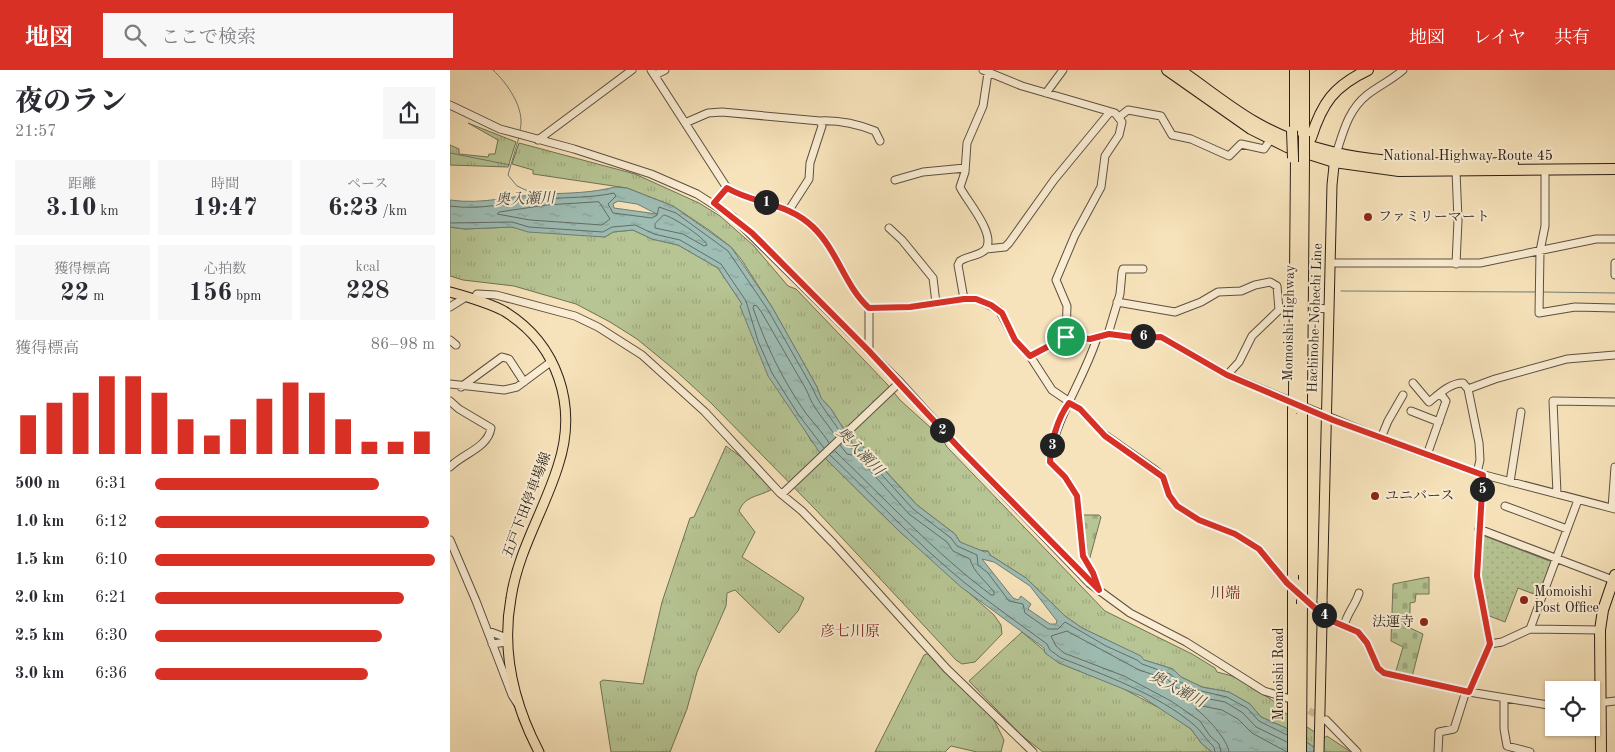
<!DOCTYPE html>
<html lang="ja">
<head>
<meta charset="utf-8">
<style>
	:root { --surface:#fff; --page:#f7f7f7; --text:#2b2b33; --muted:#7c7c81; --accent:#d93025 }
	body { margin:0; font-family:"Old Standard TT","Noto Serif JP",serif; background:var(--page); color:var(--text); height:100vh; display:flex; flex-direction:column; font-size:19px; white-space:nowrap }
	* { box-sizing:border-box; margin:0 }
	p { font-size:16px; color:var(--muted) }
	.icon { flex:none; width:28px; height:28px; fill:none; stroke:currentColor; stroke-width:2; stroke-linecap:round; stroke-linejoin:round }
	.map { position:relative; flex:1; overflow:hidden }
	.panel { display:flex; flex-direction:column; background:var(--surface); width:450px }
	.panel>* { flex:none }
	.buttons { position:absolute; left:1095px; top:611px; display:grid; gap:10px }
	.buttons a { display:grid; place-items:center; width:55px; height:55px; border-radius:0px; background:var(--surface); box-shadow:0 1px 4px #0004; font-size:25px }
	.pin { position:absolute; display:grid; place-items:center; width:42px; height:42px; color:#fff; margin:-21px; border:2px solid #fff; border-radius:50%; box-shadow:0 1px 5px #0007 }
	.km { position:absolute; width:25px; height:25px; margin:-12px; border-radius:50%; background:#222; color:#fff; font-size:14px; line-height:25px; text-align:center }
	.round { display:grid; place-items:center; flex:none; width:52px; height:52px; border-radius:0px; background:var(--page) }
	.headline { display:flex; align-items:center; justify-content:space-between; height:85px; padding:0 15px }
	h1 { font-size:28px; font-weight:800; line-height:38px }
	.metrics { display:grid; grid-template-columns:repeat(3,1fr); gap:8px; height:85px; padding:5px 15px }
	.metrics div { display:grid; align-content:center; border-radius:0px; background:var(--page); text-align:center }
	.metrics b { font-size:25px; font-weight:800 }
	.metrics small { font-size:14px; font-weight:400 }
	.metrics p { font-size:14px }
	.chart { height:140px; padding:10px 15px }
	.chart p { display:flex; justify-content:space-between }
	.chart svg { width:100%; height:90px; margin-top:5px; stroke:var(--accent); stroke-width:6 }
	ul { padding:0 15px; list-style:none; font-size:16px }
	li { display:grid; grid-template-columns:80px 60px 1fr; align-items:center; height:38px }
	li i { height:12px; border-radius:6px; background:var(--accent) }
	header { display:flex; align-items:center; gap:30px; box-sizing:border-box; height:70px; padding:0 25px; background:var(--accent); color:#fff }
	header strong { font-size:24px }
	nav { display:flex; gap:28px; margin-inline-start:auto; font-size:18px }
	.search { width:350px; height:45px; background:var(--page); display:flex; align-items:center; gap:12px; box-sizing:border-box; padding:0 18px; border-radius:0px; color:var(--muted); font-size:19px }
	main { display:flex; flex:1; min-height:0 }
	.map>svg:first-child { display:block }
	.grass { fill:url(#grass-tufts); stroke:#717256 }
	.cemetery { fill:url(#cemetery-stones); stroke:#717256 }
	.park { fill:url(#park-dots); stroke:#717256 }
	.water { fill:url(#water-ripples); stroke:#707e75; fill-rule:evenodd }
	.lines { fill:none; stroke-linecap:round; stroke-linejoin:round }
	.shore { stroke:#646e66; stroke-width:1 }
	.stream { stroke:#707e75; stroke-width:1 }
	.minor-tunnel { stroke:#cebc9a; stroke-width:7; stroke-dasharray:7 3.5; stroke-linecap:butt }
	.minor-casing { stroke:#5e5040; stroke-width:9 }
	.major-casing { stroke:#2b1f17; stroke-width:11 }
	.highway-casing { stroke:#2b1f17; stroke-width:12 }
	.minor { stroke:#faedd3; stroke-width:7 }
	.major { stroke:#f7e3bb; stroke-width:9 }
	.highway { stroke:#f7e3bb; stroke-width:10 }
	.major-bridge-casing { stroke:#2b1f17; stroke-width:11; stroke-linecap:butt }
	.highway-bridge-casing { stroke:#2b1f17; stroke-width:12; stroke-linecap:butt }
	.major-bridge { stroke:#f7e3bb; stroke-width:9 }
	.highway-bridge { stroke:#f7e3bb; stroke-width:10 }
	.route-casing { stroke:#fff; stroke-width:10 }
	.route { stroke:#d93025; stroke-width:6 }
	.poi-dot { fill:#8f2418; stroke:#faedd3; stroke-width:2 }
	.labels { text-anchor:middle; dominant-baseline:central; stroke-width:4; stroke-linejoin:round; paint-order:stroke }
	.street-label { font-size:14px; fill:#2b1f17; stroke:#faedd3 }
	.poi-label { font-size:14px; fill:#2b1f17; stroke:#faedd3; text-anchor:start }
	.water-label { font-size:15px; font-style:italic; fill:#4e4e46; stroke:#faedd3 }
	.neighbourhood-label { font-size:15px; fill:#7a1f14; stroke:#faedd3 }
</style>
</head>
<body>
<header>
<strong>地図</strong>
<div class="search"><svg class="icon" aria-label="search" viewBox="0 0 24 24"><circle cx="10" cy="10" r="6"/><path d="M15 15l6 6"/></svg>ここで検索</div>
<nav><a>地図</a><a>レイヤ</a><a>共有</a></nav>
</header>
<main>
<section class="panel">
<div class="headline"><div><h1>夜のラン</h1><p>21:57</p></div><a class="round"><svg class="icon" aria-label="share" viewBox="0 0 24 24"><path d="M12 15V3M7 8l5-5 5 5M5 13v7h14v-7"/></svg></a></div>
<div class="metrics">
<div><p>距離</p><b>3.10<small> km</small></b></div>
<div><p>時間</p><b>19:47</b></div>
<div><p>ペース</p><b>6:23<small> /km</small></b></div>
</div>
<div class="metrics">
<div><p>獲得標高</p><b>22<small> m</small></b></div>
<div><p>心拍数</p><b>156<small> bpm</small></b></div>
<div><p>kcal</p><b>228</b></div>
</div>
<div class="chart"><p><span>獲得標高</span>86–98 m</p>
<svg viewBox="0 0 160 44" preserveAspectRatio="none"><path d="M5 44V25M15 44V19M25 44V14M35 44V6M45 44V6M55 44V14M65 44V27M75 44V35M85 44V27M95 44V17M105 44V9M115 44V14M125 44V27M135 44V38M145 44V38M155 44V33"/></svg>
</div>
<ul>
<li><b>500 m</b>6:31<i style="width:80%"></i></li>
<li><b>1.0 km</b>6:12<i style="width:98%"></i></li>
<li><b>1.5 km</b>6:10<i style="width:100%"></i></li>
<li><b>2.0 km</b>6:21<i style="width:89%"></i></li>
<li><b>2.5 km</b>6:30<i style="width:81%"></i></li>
<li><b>3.0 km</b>6:36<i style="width:76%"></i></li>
</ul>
</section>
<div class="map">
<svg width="1165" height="682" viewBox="0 0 1165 682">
	<defs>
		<pattern id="grass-tufts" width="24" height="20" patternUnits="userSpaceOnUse" patternTransform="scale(1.25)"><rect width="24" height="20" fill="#b7c594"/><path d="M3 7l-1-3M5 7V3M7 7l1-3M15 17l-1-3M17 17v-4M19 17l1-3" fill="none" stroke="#9ea97f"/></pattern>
		<pattern id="cemetery-stones" width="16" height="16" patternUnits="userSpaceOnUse" patternTransform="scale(1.25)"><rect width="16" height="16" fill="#b7c594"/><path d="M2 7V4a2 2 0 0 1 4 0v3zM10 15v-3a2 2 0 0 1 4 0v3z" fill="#9ea97f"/></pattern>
		<pattern id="park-dots" width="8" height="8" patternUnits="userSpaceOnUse" patternTransform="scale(1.25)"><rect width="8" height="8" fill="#b7c594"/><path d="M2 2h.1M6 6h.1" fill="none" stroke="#9ea97f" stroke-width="1.8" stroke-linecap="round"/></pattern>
		<pattern id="water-ripples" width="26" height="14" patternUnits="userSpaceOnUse" patternTransform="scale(1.25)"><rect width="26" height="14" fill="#9ebdb4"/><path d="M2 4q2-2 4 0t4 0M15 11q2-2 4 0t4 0" fill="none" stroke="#88a29a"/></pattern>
	</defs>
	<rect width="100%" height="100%" fill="#f7e3bb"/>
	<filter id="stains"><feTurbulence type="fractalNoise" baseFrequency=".004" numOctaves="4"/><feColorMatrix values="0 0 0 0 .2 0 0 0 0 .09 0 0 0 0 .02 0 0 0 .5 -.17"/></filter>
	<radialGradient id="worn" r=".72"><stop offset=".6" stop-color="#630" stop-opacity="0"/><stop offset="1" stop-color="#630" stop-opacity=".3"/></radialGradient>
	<path class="grass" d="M18,53L66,72L58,97L0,95V75L9,79V84L38,87L39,84H45L48,70Z
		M69,73L185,104L249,133L270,146L304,176L338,216L346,219L437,314L450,330L491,367L497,377L655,541L742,584L765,598L767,602L786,607L828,634L829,639L874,668L877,666L901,682H871L836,658L811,647L800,634L779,622L752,617L731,607L723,599L694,590L690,586L632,558L615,546L576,508L540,485L538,481L527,480L510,472L505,464L467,435L410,373L403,374L381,339L371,328L367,317L322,237L291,189L281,177L259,160L223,136L177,118L83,104V100L62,94Z
		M0,157L15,159L62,157L155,167L163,162L183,160L202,169L228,175L268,198L292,234L290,236L361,371L367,375L370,383L448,460L544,545L551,555L552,564L525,592L512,594L506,590L366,440L261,333L226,301L187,269L160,252L126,234L64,216L13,210L0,206Z
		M276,376L306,398L324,418C311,427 296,424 289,441L305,462L292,487L354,528L348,541L329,563L285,520L277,523L276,536L247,602L237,639L220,682H161L150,612L153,610L193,614L212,532L240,448L244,447Z
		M572,562L609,593L670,617L715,641L741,659L752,674L762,682H593L571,665L519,611Z
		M480,583L543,648L554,670L551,682H527L501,676L495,682H425L474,585Z"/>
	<path class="cemetery" d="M633,445H649L651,447L639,491L634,480Z
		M979,507V524H966L965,532L960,533V558L973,564L962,607L945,604L953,577L941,571L943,514Z"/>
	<path class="park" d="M1032,465L1102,492L1089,526L1068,518L1055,552L1037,545L1030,507Z"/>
	<path class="water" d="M165,117L177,118L223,136L281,177L322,237L367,317L371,328L381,339L403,374L409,373L467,435L505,464L510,472L535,482L538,481L540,485L576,508L615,546L632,558L691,586L694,590L723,599L731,607L752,617L779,622L800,634L811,647L836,658L871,682H762L752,674L741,659L691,626L609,593L595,583L594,578L511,517L448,460L370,383L318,306L290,236L292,234L268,198L228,175L202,169L183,160L163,162L155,167L78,162L62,157L15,159L0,157V130C33,135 63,125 96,124C120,123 141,123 165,117ZM168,131L187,134L207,144L164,138L163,134ZM532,489L544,492L580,516L607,551L606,554H600L578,539L581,534L571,526L568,530L563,528Z"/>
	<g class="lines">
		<path class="shore" d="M149,132L160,149L152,155L80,150L47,144L49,142L97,135Z
			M0,136C33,141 63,131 95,129C119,127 141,128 164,123L166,126L158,134L163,143L202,148L207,145L209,137L226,143L278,181L318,240L363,319C369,335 381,347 390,362
			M214,145C222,146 255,168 257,175L254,176L233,164L205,158V154Z
			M0,153L62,152L79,157L153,162L162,157L185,155L204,164L230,170L271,194L296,231L308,271L322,303L348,344L374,378
			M395,371L400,378L409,380L463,439L501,468L507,476L527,485L528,495L538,503L559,531L573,534L575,543L598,559H608L615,552L656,576L687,590L692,594L720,604L730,612L751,621L777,627L797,638L809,651L837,665
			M379,373C373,362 360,350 353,339C331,307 316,275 303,238L304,235L307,236L312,243L357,321C363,339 376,351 386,367
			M385,381C436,430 484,482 541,525H544V522C536,511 523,502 520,489L503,481L497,472L459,444L407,386L397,384L390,375
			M380,385C425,428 467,474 515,513C542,535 570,554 597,574L600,580L611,588C655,605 707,624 743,654C751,660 756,670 764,677L765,682
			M771,682L769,674L760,666L750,651L721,631L674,606L614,583L606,576L601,566L617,561L689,600L717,609L727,618L749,627L775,632L793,643L806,657L837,672
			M779,682C778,670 756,646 746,639L747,635L772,640L788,649L802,663L837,682"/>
		<path class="stream" d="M43,0C57,13 76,39 70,60
			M69,67L58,105L67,116L87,125
			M0,83L60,95
			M891,221L1086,222
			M1092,222L1165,223"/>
		<path class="minor-tunnel" d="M850,635L873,649"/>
		<g class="minor-casing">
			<path id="minor" d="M201,0L277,118C306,135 337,132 363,157C388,180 394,215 419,238L460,237L514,229H526L549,240L565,270L580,286L602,320L630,339L655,365L705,400L713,407L719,425L727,436L749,450L785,464L809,479L837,513L866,539L882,551L908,562L917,573L928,598L934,603L1019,622L1104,636
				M533,0L572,16L665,43L672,52L669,65L655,86L651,117L625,165L606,210L617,236L616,267
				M205,5L215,0
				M596,23L613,0
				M0,35L50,59L124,79L201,104L247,124L283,147L450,312L512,381L639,513L680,543L736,572L814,621L837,628
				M669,47L678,40L711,46L722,65L741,69L779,86L791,74L814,79L821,69
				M370,51C390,50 407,54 425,61L430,71
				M235,53L258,43L272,42L370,51L372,56L360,93L359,109L339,140
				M88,70L182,0
				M886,84C893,63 898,40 917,25C928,16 942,10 953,0
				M1095,100V156L1090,181L1089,243L1125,237L1165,238
				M1006,101L1008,150L1006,194
				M445,110L473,102L515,98
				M264,133L277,118
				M439,158L452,170L483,208L486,233
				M536,179L555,177L559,173L604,110L660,42
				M880,193H1030L1146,169H1165
				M1165,205V193
				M24,229L27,224L46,225L125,246L148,257L192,285L255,342L330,423L352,441L383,473L497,599L583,682
				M514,229L508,195L510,191C517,186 529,186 535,180C548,165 515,129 510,117L515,102L517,73L533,36L538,3
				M667,232L725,242L751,232L768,222L791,221L805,215L820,212L827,216L829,240
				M0,237L16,227
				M864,238L879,239
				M658,264L670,224L672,202L673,199H693
				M647,268C634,308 609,343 600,384V392L615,407L627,426L633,486L643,503L649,520
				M0,270L6,275
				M419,281V238
				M580,286L616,267L640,269L659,264L689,268L711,267L777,305L931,368L1027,403L1165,439
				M777,305L789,292L802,266L829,240H834
				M963,313L979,332C989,324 1000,313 1013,313L1018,319
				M0,314L54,320L67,317L102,291
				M11,317L52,287L59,289L74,312
				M0,331L9,339L41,358C38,378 12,384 0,397
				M961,341L989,352
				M931,368L938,351L953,325
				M977,385L996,331L990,323
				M1027,403L1030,390L1029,373L1018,319L1045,309L1117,289L1165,285
				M1060,412L1071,342
				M332,424L450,312
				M1107,424L1103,331L1165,332
				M1055,436L1117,459
				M1162,438L1165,397
				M1029,459L1163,510
				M0,470L26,531L62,625L67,633
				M894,556C897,543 905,536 909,523
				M1080,559L1128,430
				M38,561L57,568
				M42,574L57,572
				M1040,574L1052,572L1080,559L1150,560
				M1019,622L1040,574L1027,506L1033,405
				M1054,628V659L1057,676L1080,682
				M1141,634L1165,631
				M876,650L907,682
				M988,682L989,662L1004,659L1016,621"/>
		</g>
		<g class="major-casing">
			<path id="major" d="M0,222C18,227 37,232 54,241C108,274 128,336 108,396C94,441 68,481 61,528C51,582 64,634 89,682
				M872,531L882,115L885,86
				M869,682L872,553"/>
		</g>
		<g class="highway-casing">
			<path id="highway" d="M717,0L801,59L837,77L884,92L949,101L1165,99
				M730,0C755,17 779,37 805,52C885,98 974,94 1063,93
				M845,0V62
				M854,0V66
				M861,68C872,33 884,16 918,0
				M844,325L846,89
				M852,329L854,92
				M843,505V340
				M852,513V344
				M843,682V526
				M851,682L852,534
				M1151,682L1150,560L1153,540L1165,505"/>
		</g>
		<use href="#minor" class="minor"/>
		<use href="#major" class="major"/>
		<use href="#highway" class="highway"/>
		<g class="major-bridge-casing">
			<path id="major-bridge" d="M872,553V531"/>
		</g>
		<g class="highway-bridge-casing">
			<path id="highway-bridge" d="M842,61L843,88
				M854,66V92
				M843,340L844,325
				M852,344V329
				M843,505V526
				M852,534V513"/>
		</g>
		<use href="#major-bridge" class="major-bridge"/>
		<use href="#highway-bridge" class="highway-bridge"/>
	</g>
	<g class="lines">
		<g class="route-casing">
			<path id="route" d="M277,118C306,135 337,132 363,157C388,181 394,215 419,238L460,237L514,229H526L541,235L552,243L565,270L580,286L616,267L640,269L659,264L689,268L711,267L777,305L883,350L1033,405L1027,506L1040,574L1019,622L934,603L928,598L917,573L908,562L882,551L866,539L837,513L809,479L785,464L749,450L727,436L719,425L713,407L655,366L630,339L619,333C608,347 600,374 600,392L615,407L627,426L633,486L643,503L649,520L512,381L419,281L302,163L264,133Z"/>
		</g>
		<use href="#route" class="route"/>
	</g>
	<g class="poi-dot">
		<circle cx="918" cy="147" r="5"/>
		<circle cx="925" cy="426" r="5"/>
		<circle cx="1074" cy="530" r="5"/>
		<circle cx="974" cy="552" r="5"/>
	</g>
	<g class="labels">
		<g class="street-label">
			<text x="1018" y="86">National Highway Route 45</text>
			<text transform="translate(865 248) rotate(-88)">Hachinohe-Nohechi Line</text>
			<text transform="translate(839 253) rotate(-89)">Momoishi Highway</text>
			<text transform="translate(77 435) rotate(-69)">五戸下田停車場線</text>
			<text transform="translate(829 604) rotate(-90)">Momoishi Road</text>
		</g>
		<g class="poi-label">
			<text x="928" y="147">ファミリーマート</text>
			<text x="935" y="426">ユニバース</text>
			<text x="1084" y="522">Momoishi<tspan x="1084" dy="16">Post Office</tspan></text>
			<text x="964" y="552" text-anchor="end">法運寺</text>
		</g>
		<g class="water-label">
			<text transform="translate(75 130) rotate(-2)">奥入瀬川</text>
			<text transform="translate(409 382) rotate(46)">奥入瀬川</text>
			<text transform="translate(727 620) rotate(28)">奥入瀬川</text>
		</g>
		<g class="neighbourhood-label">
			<text x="775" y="524">川端</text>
			<text x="400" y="562">彦七川原</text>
		</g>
	</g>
	<rect width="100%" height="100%" filter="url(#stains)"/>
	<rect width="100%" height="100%" fill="url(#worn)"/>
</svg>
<div class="buttons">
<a><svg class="icon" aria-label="locate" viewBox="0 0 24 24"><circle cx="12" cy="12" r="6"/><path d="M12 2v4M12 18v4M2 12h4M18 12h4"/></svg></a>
</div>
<div class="pin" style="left:616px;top:267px;background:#1e9e55"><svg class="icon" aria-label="arrive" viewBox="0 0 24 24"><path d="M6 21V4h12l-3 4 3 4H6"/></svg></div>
<b class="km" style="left:316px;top:132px">1</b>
<b class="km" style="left:492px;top:360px">2</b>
<b class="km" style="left:602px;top:375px">3</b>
<b class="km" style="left:874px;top:545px">4</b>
<b class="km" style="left:1032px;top:419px">5</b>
<b class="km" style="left:693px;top:266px">6</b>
</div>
</main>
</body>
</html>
